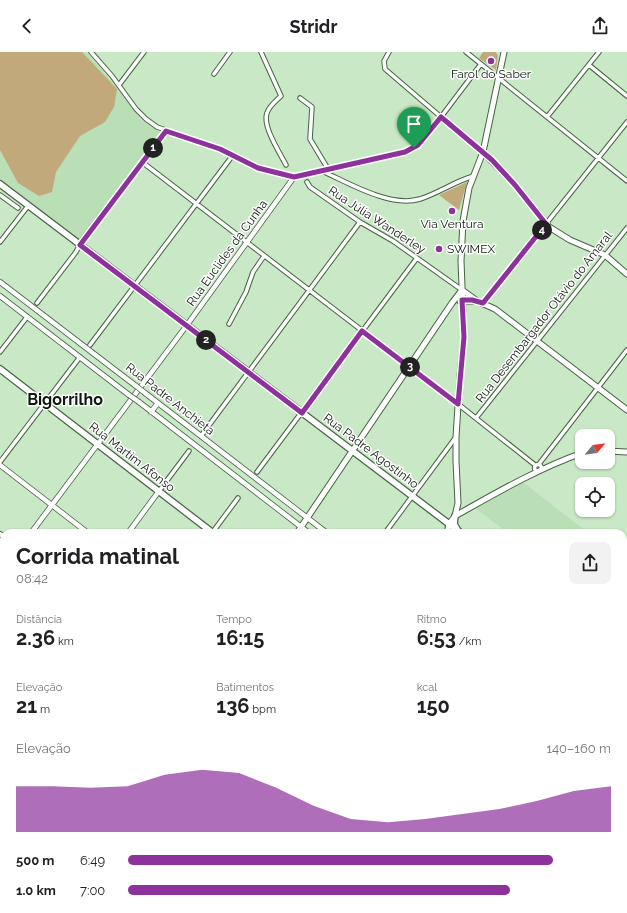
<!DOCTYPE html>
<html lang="pt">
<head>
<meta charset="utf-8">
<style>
	:root { --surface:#fff; --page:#f2f2f2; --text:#202124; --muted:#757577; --accent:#8d319c }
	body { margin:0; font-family:Raleway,sans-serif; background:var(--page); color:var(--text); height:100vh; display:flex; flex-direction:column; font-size:15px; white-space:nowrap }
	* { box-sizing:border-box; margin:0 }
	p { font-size:13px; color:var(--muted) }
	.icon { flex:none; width:22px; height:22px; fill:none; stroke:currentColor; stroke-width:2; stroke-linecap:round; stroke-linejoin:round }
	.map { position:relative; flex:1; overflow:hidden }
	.drawer { position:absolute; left:0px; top:477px; width:627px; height:384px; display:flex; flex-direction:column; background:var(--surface); border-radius:12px 12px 0 0; box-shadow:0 1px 3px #0004 }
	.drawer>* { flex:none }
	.needle { width:26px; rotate:61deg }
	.controls { position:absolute; left:575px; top:377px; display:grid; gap:8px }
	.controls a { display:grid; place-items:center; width:40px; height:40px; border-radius:8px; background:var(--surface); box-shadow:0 1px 3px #0004; font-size:20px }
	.pin { position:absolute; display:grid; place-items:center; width:34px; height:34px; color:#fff; margin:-41px -17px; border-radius:50% 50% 50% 0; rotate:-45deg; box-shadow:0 0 4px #0007 }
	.pin .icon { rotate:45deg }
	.km { position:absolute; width:20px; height:20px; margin:-10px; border-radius:50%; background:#222; color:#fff; font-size:11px; line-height:20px; text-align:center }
	.round { display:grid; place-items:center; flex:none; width:42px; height:42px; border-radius:8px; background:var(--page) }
	.summary { display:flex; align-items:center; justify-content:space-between; height:68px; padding:0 16px }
	h1 { font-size:22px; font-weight:700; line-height:30px }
	.stats { display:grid; grid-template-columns:repeat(3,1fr); gap:6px; height:68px; padding:4px 16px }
	.stats div { display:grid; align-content:center }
	.stats b { font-size:20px; font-weight:700 }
	.stats small { font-size:11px; font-weight:400 }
	.stats p { font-size:11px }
	.chart { height:112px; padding:8px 16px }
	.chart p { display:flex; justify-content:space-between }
	.chart svg { width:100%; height:72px; margin-top:4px; fill:var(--accent); opacity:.7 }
	ul { padding:0 16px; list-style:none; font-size:13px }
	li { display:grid; grid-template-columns:64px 48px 1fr; align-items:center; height:30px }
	li i { height:10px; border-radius:5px; background:var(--accent) }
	header { display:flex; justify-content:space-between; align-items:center; height:52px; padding:0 16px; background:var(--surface); font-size:18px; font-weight:700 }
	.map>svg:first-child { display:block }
	.built { fill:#badeb6 }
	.green { fill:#c2a97c }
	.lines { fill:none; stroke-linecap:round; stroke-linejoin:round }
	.minor-casing { stroke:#476344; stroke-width:5.5 }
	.tertiary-casing { stroke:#476344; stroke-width:6 }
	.secondary-casing { stroke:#476344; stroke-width:7 }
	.primary-casing { stroke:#476344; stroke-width:8 }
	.minor { stroke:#fff; stroke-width:3.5 }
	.tertiary { stroke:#fff; stroke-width:4.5 }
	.secondary { stroke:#fff; stroke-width:5 }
	.primary { stroke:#fff; stroke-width:5.5 }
	.tertiary-bridge-casing { stroke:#476344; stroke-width:6; stroke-linecap:butt }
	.tertiary-bridge { stroke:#fff; stroke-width:4.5 }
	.route-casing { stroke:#fff; stroke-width:8 }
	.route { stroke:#8d319c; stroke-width:5 }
	.poi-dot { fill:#8d319c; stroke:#fff; stroke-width:1.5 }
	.labels { text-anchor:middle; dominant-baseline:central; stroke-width:3; stroke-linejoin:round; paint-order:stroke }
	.poi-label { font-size:12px; fill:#0e190d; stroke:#fff }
	.street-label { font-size:12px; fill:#0e190d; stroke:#fff }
	.district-label { font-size:16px; font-weight:bold; fill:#0e190d; stroke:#fff }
</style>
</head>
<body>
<header><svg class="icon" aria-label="back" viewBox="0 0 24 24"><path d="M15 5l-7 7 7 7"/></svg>Stridr<svg class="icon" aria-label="share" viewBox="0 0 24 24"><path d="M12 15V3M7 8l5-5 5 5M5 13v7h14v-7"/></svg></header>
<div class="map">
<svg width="627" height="861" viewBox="0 0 627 861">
	<rect width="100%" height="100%" fill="#c9e8c5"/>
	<path class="built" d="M0,0H86L116,33L140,67L160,80L137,114L79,188L0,127Z
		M523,430L565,463L589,481H508L475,456Z
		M623,520L627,523V593L624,597L623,595Z"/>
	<path class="green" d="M0,0H82L117,37L114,55L105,70L80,84L56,120L52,140L39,144L18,131L0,98Z
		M483,0H496L498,4L496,18L479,6Z
		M467,130L459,158L439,143Z"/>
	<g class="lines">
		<g class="minor-casing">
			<path id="minor" d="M91,0L112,24L136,57L146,67L157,75L220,97L259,116L294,125
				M261,0L281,44C276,49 269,54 267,61C262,74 280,101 286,113
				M389,0L384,9L385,17L441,65L481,12
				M466,0L627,129
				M589,13L627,44
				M214,22L230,0
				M119,33L144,0
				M300,46L312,55L310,87L328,117
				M547,65L599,0
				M142,110L458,352L535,413
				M322,119C349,131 390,156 420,147C439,141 455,129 474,124
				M307,130L310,135L360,170L393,189L462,238
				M0,143L18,156
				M0,190L28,154
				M37,251L76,200L82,188L166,79
				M483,251L627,70
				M229,272L246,240L253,220L264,204
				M90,293L233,103
				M0,300L27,265
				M476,366L627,176
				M201,384L360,170
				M0,410L80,305
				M539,412L627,298
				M534.5 416a3.5 3.5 0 1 1 7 0a3.5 3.5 0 1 1-7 0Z
				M257,420L417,206
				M159,439L189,399
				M212,481L238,446
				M385,481L456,385
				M0,602L4,601
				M0,687L4,690
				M0,765L4,760
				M221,857L226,861
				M573,857L578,861"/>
		</g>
		<g class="tertiary-casing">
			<path id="tertiary" d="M0,230L136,334
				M0,244L129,343
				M145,341L327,481
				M139,350L309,481
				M151,360L158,351
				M0,413L88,481
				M31,481L187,273L294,125L405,100L418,93L441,65L483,100
				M128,481L159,439
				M0,482L4,485
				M0,522L4,517
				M0,652L4,647
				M623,709L627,712
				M623,722L627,725
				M0,786L4,789
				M92,857L97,861
				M363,857L368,861
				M454,857V861
				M487,857L492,861
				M435,861L438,857
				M531,861L534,857"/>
		</g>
		<g class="secondary-casing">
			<path id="secondary" d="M483,100L515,133L549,175L570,188L605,203L627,222
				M462,238L476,248
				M460,249H477L495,257L627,358
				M608,399L627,400
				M455,464L458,451L456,409V385L460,323L464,285L461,209L463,169L469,136L483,100L504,0
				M297,481L452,251L462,238
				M447,481L449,472L455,464C496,441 537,417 582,401
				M623,618L627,613
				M623,741L627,736
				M43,861L45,857
				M190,861L193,857
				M340,861L343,857"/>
		</g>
		<g class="primary-casing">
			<path id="primary" d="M0,132L461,481
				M0,317L213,481
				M455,464L454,472L457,477
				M623,605L627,608
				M623,796L627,799"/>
		</g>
		<use href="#minor" class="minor"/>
		<use href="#tertiary" class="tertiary"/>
		<use href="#secondary" class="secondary"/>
		<use href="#primary" class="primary"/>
		<g class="tertiary-bridge-casing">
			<path id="tertiary-bridge" d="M136,334L145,341
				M129,343L139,350"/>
		</g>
		<use href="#tertiary-bridge" class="tertiary-bridge"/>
	</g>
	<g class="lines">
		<g class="route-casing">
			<path id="route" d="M441,65L492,108L515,133L546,172L483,251L472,248H462L464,285L458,352L362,279L302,361L80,193L166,79L220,97L258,116L294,125L405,100L418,93Z"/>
		</g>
		<use href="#route" class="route"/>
	</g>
	<g class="poi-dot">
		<circle cx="491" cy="9" r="4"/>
		<circle cx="452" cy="159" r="4"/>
		<circle cx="439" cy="197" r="4"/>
	</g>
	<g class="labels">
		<g class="poi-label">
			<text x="491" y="22">Farol do Saber</text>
			<text x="452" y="172">Via Ventura</text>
			<text x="447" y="197" text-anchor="start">SWIMEX</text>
		</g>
		<g class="street-label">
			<text transform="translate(377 168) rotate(33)">Rua Júlia Wanderley</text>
			<text transform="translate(227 201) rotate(-54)">Rua Euclides da Cunha</text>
			<text transform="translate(544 265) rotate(-52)">Rua Desembargador Otávio do Amaral</text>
			<text transform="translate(170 347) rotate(38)">Rua Padre Anchieta</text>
			<text transform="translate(371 399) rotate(37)">Rua Padre Agostinho</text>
			<text transform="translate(132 405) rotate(38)">Rua Martim Afonso</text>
		</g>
		<g class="district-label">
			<text x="65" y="347">Bigorrilho</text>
		</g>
	</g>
</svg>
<div class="controls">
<a><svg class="needle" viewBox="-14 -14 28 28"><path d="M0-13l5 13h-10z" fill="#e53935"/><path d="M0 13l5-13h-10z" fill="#757577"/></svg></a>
<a><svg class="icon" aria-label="locate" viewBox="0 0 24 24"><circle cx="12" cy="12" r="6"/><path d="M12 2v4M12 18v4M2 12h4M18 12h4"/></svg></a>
</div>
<div class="pin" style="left:414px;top:96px;background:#1e9e55"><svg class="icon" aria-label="arrive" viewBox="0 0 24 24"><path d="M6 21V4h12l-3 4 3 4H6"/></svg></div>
<b class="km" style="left:153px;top:96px">1</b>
<b class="km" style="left:206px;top:288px">2</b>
<b class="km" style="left:410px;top:315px">3</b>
<b class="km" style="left:542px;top:178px">4</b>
<section class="drawer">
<div class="summary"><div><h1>Corrida matinal</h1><p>08:42</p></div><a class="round"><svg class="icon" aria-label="share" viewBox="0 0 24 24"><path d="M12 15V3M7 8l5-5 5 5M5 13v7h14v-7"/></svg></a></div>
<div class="stats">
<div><p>Distância</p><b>2.36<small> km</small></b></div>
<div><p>Tempo</p><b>16:15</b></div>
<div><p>Ritmo</p><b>6:53<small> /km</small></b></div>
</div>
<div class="stats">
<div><p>Elevação</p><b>21<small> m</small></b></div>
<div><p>Batimentos</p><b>136<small> bpm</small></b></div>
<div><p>kcal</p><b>150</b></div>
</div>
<div class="chart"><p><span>Elevação</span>140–160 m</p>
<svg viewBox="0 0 160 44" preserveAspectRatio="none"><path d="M0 44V16L10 16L20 17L30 16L40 9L50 6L60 8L70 17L80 28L90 36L100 38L110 36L120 33L130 30L140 25L150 19L160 16V44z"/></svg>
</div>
<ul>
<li><b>500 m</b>6:49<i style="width:88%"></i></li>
<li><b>1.0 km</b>7:00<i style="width:79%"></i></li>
</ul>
</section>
</div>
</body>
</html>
